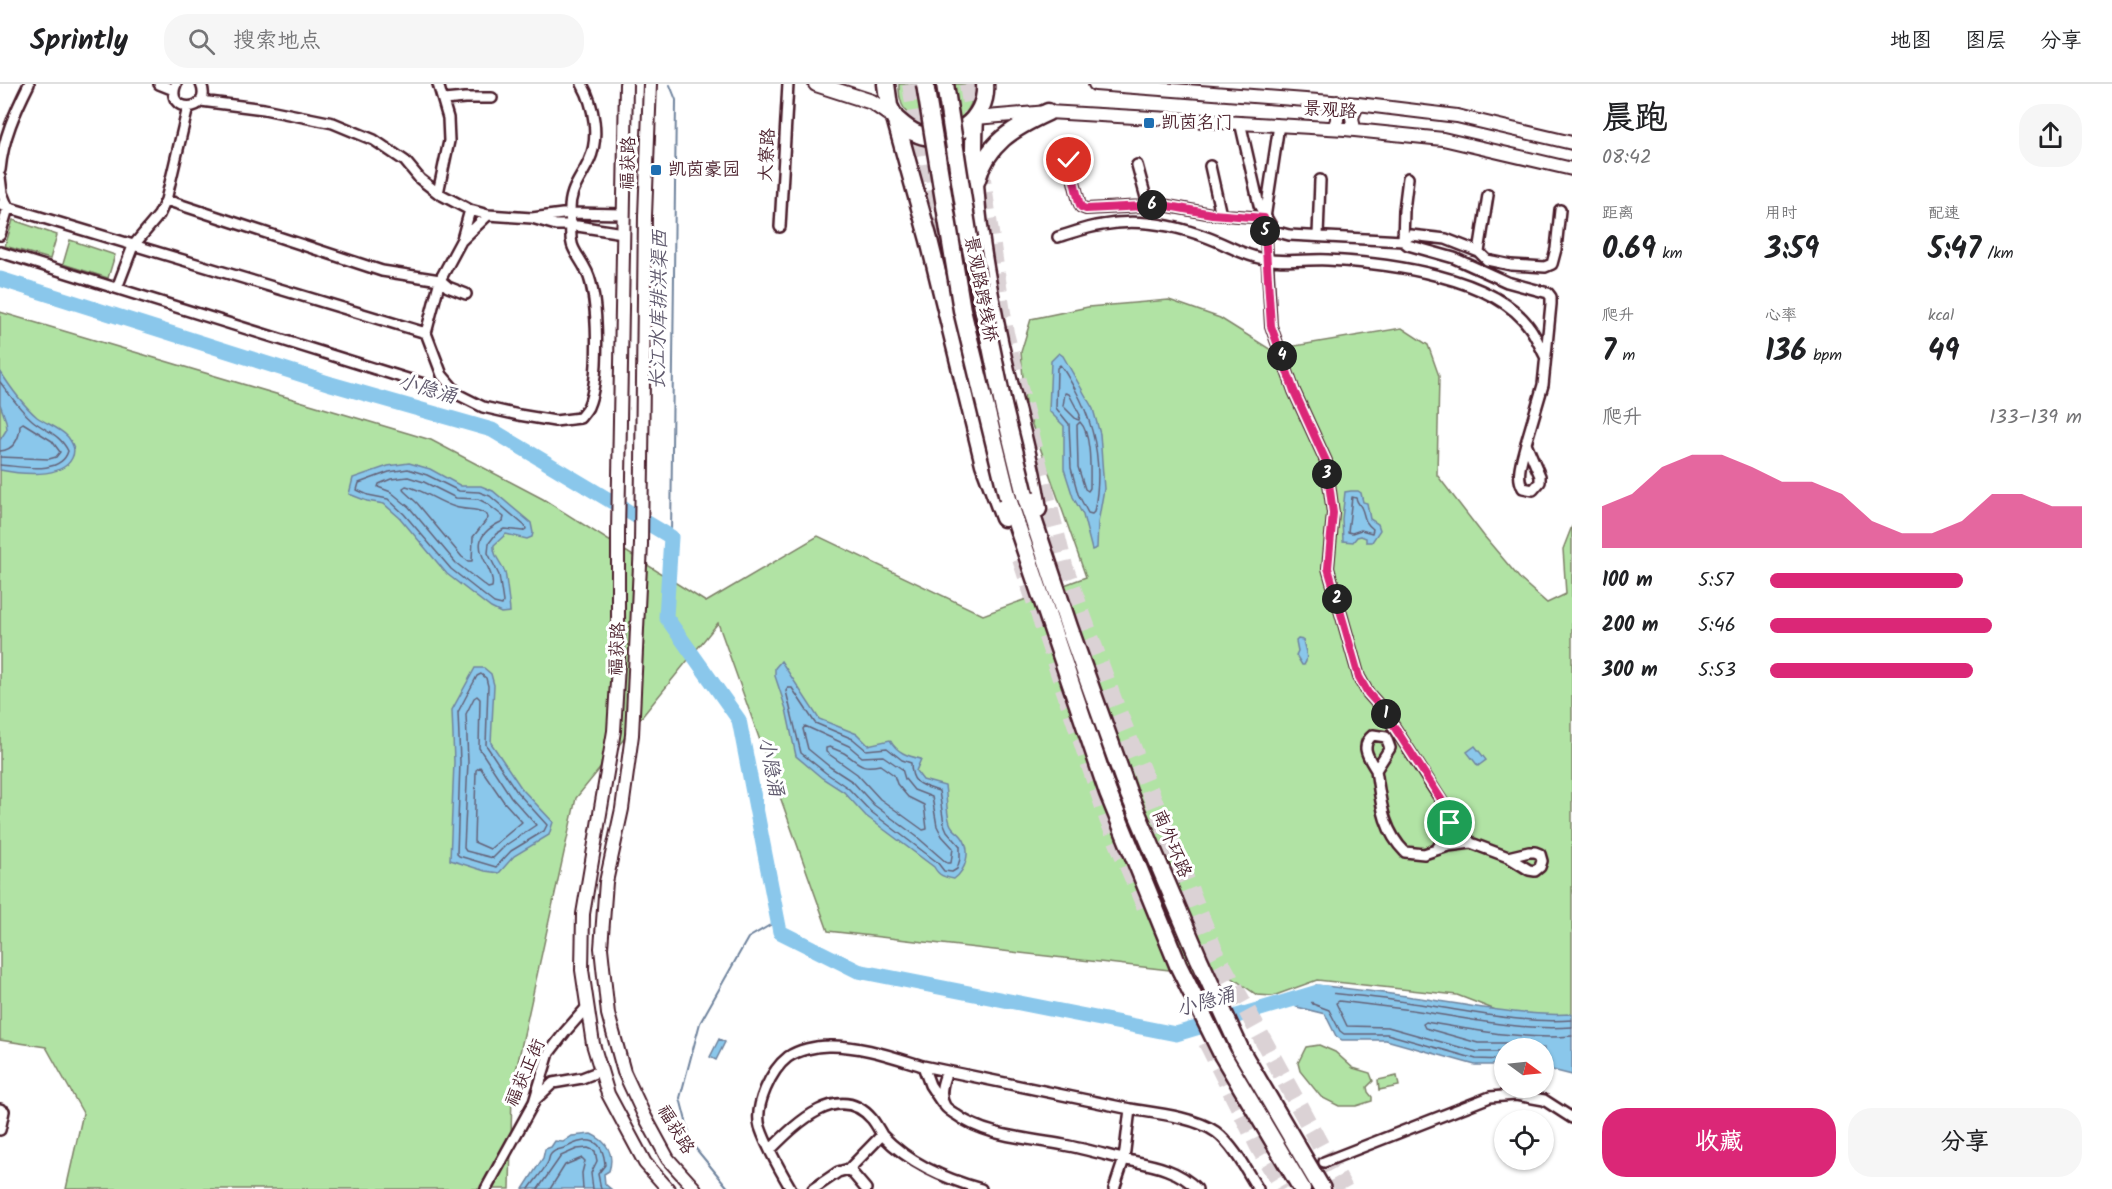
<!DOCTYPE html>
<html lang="zh">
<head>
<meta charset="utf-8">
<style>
	:root { --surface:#fff; --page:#f6f6f6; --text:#202124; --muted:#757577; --line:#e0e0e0; --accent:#db2777 }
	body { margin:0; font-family:Kalam,"LXGW WenKai TC",sans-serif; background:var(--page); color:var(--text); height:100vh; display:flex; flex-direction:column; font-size:22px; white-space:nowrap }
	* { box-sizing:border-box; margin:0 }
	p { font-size:20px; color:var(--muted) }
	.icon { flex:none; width:33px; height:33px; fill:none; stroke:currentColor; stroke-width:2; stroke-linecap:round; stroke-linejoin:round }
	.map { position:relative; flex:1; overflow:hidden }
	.panel { display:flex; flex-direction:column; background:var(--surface); width:540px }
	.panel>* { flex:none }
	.needle { width:39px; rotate:105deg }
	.fabs { position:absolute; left:1494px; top:954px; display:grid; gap:12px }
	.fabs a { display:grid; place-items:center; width:60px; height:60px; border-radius:50%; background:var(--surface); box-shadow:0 2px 4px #0004; font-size:30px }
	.pin { position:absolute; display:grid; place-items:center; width:51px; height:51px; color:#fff; margin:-26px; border:3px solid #fff; border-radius:50%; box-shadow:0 2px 6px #0007 }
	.km { position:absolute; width:30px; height:30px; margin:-15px; border-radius:50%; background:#222; color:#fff; font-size:16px; line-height:30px; text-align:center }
	.round { display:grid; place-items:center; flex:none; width:63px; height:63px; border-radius:24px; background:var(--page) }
	.headline { display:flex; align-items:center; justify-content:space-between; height:102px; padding:0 30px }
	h1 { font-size:33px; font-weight:700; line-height:45px }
	.stats { display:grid; grid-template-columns:repeat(3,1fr); gap:9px; height:102px; padding:6px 30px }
	.stats div { display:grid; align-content:center }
	.stats b { font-size:30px; font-weight:700 }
	.stats small { font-size:16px; font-weight:400 }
	.stats p { font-size:16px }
	.chart { height:168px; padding:12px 30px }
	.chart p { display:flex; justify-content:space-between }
	.chart svg { width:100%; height:108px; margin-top:6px; fill:var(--accent); opacity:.7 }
	.primary-button { display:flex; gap:12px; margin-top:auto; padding:12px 30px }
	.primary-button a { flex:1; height:69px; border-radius:24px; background:var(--accent); color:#fff; font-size:24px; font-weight:700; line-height:69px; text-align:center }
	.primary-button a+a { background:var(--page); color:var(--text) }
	ul { padding:0 30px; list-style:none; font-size:20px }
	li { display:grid; grid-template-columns:96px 72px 1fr; align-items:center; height:45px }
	li i { height:15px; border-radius:8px; background:var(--accent) }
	header { display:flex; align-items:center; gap:36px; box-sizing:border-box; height:84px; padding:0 30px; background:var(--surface); border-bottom:2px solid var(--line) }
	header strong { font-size:28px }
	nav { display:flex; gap:33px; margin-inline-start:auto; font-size:21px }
	.search { width:420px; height:54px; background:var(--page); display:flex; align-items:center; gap:15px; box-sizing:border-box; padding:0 21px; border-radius:24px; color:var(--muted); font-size:22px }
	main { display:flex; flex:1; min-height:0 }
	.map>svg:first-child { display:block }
	.green { fill:#b1e3a4; stroke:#7e8168; stroke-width:1.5 }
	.water { fill:#8ac7eb; stroke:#70849e; stroke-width:1.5 }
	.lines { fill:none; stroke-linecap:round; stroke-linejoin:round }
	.shore { stroke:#646278; stroke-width:1.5 }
	.stream { stroke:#70849e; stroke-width:2 }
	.river { stroke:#8ac7eb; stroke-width:15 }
	.motorway-tunnel { stroke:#dbd2d5; stroke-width:18; stroke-dasharray:18 9; stroke-linecap:butt }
	.minor-casing { stroke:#4a1f2b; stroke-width:14 }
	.tertiary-casing { stroke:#4a1f2b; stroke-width:16 }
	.secondary-casing { stroke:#4a1f2b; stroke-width:18 }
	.trunk-casing { stroke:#4a1f2b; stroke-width:21 }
	.minor { stroke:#fff; stroke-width:9 }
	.tertiary { stroke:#fff; stroke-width:12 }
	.secondary { stroke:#fff; stroke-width:14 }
	.trunk { stroke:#fff; stroke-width:16 }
	.trunk-bridge-casing { stroke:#4a1f2b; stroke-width:21; stroke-linecap:butt }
	.trunk-bridge { stroke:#fff; stroke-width:16 }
	.route-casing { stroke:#fff; stroke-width:12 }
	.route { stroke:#db2777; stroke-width:8 }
	.poi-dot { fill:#1f6fb2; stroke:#fff; stroke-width:2 }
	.labels { text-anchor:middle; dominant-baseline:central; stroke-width:6; stroke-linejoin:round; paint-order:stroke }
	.street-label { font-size:18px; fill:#4a1f2b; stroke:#fff }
	.poi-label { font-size:18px; fill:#4a1f2b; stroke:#fff; text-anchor:start }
	.water-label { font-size:20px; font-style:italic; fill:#605a6e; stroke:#fff }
</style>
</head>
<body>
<header>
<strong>Sprintly</strong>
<div class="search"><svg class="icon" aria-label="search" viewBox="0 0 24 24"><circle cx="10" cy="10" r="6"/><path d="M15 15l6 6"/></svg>搜索地点</div>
<nav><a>地图</a><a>图层</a><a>分享</a></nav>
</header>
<main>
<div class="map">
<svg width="1572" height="1105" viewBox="0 0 1572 1105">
	<rect width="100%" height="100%" fill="#fff"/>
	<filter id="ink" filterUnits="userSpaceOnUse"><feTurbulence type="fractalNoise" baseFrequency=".0167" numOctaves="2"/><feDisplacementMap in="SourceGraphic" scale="12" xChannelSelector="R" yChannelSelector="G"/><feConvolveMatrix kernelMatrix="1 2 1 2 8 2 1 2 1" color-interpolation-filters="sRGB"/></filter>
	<g filter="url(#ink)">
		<path class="green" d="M899,0H973C979,55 896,59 899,0Z
			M13,136L57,151L50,175L5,162Z
			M70,156L115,171L108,194L63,180Z
			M1169,216L1220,234L1271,266L1402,244L1428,261L1439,292L1437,391L1484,452L1521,496L1547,519L1566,510L1563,465L1572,442V942L1506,930L1457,911L1317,896L1273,912L1257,911L1231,893L828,847L718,539L576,714L512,1005L510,1105H66L83,1029L46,963L0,956V228L431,356L543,415L706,518L818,452L983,531L1086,493L1025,321L1021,268L1031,235L1088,223Z
			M1319,961L1335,968L1353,984L1370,989L1373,997L1367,1003L1368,1008L1372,1013V1017L1356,1022H1339L1321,1013L1300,987L1298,979L1306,963Z
			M1397,992L1399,1002L1379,1006L1378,996Z"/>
		<path class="water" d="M1059,269L1063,272L1093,325L1100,350L1104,405L1098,439L1097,464L1092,466L1083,431L1073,413L1064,385V342L1049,327L1051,277Z
			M0,287C10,303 23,321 37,333C47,340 60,344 68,353C73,360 76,366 72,374C62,395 20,390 0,386V356L7,345L6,337L0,320Z
			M409,379L430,385L461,402H481L493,407L531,439L533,449L532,453L527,455L506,450L494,461C493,472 501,478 505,488C506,492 510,525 510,528L501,529L491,524L447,490L400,434L384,420L367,417L349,410L353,394L388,382Z
			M1351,407H1358L1361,409L1363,418L1367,419L1370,435L1378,440L1380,446L1372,458H1366V454L1361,452L1357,453L1353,458L1343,457L1342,435L1345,408Z
			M1298,555L1303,556C1304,564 1310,574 1304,581H1302L1296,571L1298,567L1296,557Z
			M781,577L819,635L857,650L868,661L890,656C897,669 908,672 921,675L916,687L923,696L945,702C947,714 946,728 950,739C952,746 959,748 962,753C972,767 966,786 954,795C944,793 939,792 934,783L866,732L844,708L822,694L796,672L786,625L775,592V584Z
			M475,584H484L491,590L494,601L491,659L522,705L553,738L549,751L514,772L499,789L485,787L450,776L454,678L452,626Z
			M1475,662L1486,676L1478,682L1467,668Z
			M1316,901C1348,905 1380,908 1412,913C1465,920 1518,933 1572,930V991L1544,984V964H1504V981H1475L1386,956H1342L1336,952L1325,930L1297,923Z
			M719,955L725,958L716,976L710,973Z
			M591,1050C606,1057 615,1069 609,1087L604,1090L605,1100L611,1105H523L543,1074L545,1065L551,1063L555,1057L563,1058L572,1052Z"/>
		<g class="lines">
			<path class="shore" d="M1060,281C1066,288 1070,297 1075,305C1096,343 1103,385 1094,428L1092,430L1088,429L1078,410L1071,384L1069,340L1056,324L1057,284Z
				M0,298C10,311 19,325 32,336C45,347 60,350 68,367C61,392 20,382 0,381
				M1065,309L1069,310L1080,331L1079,336L1076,335L1063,322Z
				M1080,338C1092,350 1090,387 1090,404L1088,407L1085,405L1078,383L1077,341Z
				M0,367C14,366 20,354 20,341L23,339L52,357L60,368L56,373L49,375L0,373
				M408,385L427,391L459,407L479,408L490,412L525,442L526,445L523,447L504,445L496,450L489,459L488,469L499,491L503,518L502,521L494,519L451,485L404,430L388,415L368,411L357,406L359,399L389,388Z
				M408,393L424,398L456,414L478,415L486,419L504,433L503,437C456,458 497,481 492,503L488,504L456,479L409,423L391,408L378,403L379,400L391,395Z
				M406,402C424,406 438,418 455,423C467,427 476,423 487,431L488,434L473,453L472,477H468L462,473L417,419L404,407L403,404Z
				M1352,413L1356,414C1357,418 1359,420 1361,423C1366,433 1362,436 1373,445L1372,449L1361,446L1352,449L1348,448Z
				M481,590L486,594L488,602L486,661L517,708L547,741L544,747L511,767L496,783L459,772L457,770L460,678L458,628L477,592Z
				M788,604H792L815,639L853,655L866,666L887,664L902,676L911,679C911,701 921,701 939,707L944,740L947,747L960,762V775L957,785L952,788L944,787L937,778L870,727L848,704L826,689L801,669L786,607Z
				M477,612L480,615L479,664L511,713L536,741L506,761L493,774L466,767L464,764L468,678L466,630L474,614Z
				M805,642L849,662L862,673L883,672L902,685L905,695L914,706L932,713L937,742L942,752L953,764L951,779H947L916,752L874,721L853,698L830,683L808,665L803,645Z
				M830,663C834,665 840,667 844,669C860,679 859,685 880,681L894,691L897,700L908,713L924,721L927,745L923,746L880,715L857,690L826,668V664Z
				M480,683L504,718L522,738L490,765L474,758L476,686Z
				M1518,964L1507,959H1478L1425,944L1423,940L1426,938C1473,946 1524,956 1572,952
				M1504,968H1477L1388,943L1347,942L1336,919L1339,917C1363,920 1388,923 1412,926C1465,934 1519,947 1572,943
				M1504,976L1476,975L1387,950H1344L1340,947L1329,926L1313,920L1311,917L1320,908C1351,911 1382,914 1412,919C1464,926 1519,940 1572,936
				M529,1105C535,1096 543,1088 548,1078C549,1076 549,1072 551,1070C556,1064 561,1066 567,1063C588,1052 603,1054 605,1081L598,1090L601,1105
				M538,1105L561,1072L577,1065L588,1064L595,1067L597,1077L591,1089L593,1105
				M550,1105L565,1081L582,1074L585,1077L582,1089L583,1105"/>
			<path class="stream" d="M670,1L676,16L671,453
				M729,1105L692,1060L680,1014L700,939L748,854L777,837"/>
			<path class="river" d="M0,195L331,300L492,346L671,453L666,533L739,636L780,848L858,887L1176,950L1318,908L1326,909"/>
			<path class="motorway-tunnel" d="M911,0L929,113L955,228
				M968,0L975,46
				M980,82L1005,249L1064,482L1114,618L1214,866L1344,1105
				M1021,475L1108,735L1146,824
				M1207,958L1259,1063L1284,1105"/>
			<g class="minor-casing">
				<path id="minor" d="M159,0L174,6
					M176,0C163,30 214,30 201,0
					M444,16L465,14H492
					M201,17L264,25L333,39L374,56L405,77L420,95L438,109L470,126L488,131L532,134L570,129C569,105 580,97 589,77C600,54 594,21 582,0
					M1240,38L1259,121L1274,147L1289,151L1403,157L1408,161L1454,174L1507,198L1548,209L1551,213V220L1543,301L1526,359
					M1279,41L1265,134L1271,242L1294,307L1326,377L1333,429L1328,484L1359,593L1368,609L1384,627L1457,741L1471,759L1508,773L1529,786L1535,787L1540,783L1542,777L1540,770L1535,768H1529L1508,773
					M1069,77L1079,118L1081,123L1086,125L1163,121L1212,130L1265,134
					M1137,81L1148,121
					M1210,82L1221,131
					M0,86C3,54 15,28 29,0
					M0,93L2,109L8,124L0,151
					M438,109L449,57L448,34L438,0
					M166,116L188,23
					M0,121L426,249
					M488,131L461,157L440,196L426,249L442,291L459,311L483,323L519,331L555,337L580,334C582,331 586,327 588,323C600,296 599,214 587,188C577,167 569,167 571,141H556L532,134
					M780,143L788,0
					M623,149L571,141L570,129L624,130
					M1318,152L1320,96
					M1058,153C1072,149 1087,143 1102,141C1138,134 1175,141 1209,154C1228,161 1244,172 1264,175C1285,179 1307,175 1328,176C1386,179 1495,192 1530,244C1536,252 1540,263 1545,272
					M462,155L470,126
					M1403,157L1411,151L1446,155L1479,168L1487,176L1511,181L1545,183L1552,180L1556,165L1560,126
					M1403,157L1404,126L1408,94
					M0,168L459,311
					M1479,168L1488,111
					M117,204L133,162L159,131L166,116L382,187L440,196L448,203L466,210
					M1526,359L1540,392V398L1533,406L1523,404C1515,392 1523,372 1526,359Z
					M1376,686C1369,674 1359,662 1373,651L1386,653L1390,664L1376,686C1381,717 1382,745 1405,768L1424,770L1448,762L1471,759
					M1437,765L1447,749L1450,729
					M535,1016L553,999L582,994L600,987
					M942,1019L930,1001L923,982L947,987
					M0,1025L4,1027L0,1046
					M1130,1025L947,987C943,997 938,1011 945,1022C947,1025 952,1028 955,1030C986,1053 1028,1054 1064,1061C1085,1065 1106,1071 1127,1076C1152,1081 1178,1085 1197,1105
					M882,1051C909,1079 943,1094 981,1105
					M770,1066C795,1041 839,996 872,1035C876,1040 879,1046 882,1051L849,1085
					M1324,1078L1490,1013L1516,1011L1544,1016L1572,1034
					M486,1105L534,1018L549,969L565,948L587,923
					M791,1105C780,1086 767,1064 760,1043C754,1022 771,986 788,973C798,966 816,962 828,962C860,961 893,973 923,982
					M813,1105L838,1088L849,1085L866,1105
					M1114,1105L1124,1075L1130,1025C1155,1029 1195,1033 1216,1048C1234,1062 1246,1086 1258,1105"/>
			</g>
			<g class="tertiary-casing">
				<path id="tertiary" d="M626,0L618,449V581L614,647L583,830L582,886L593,960L608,1010L645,1079L668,1105
					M650,0L645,132L641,460L632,651L622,725L606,798L601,864L608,930L624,988L644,1031L668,1075L695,1105
					M1095,0L1358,20L1457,32L1572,59
					M975,34L1048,28L1345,45L1443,55L1572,85
					M1334,44L1337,36V18
					M1354,46L1352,33L1358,20"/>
			</g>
			<g class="secondary-casing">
				<path id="secondary" d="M816,0L872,18L895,34"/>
			</g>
			<g class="trunk-casing">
				<path id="trunk" d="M886,0L889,22L895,34L929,156L984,380L1004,434
					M895,34C903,41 909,47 918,50C951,63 988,35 985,0
					M975,34C970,110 984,186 1000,261C1012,316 1030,369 1038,425
					M976,98C987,59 1013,44 1048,28
					M1025,411L1069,543L1128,708L1199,875L1241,967L1322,1105
					M1008,415L1108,709L1178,881L1223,972L1302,1105"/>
			</g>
			<use href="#minor" class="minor"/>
			<use href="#tertiary" class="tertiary"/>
			<use href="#secondary" class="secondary"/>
			<use href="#trunk" class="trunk"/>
			<g class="trunk-bridge-casing">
				<path id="trunk-bridge" d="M925,0L962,226L1008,415
					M945,0L969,155L1003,321L1025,411"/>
			</g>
			<use href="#trunk-bridge" class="trunk-bridge"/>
		</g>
	</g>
	<g class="lines" filter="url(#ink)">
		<g class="route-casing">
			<path id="route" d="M1069,76L1079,118L1081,123L1086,125L1163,121L1212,130L1264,134L1271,242L1294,307L1326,377L1333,429L1328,484L1359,593L1368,609L1384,627L1450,729V739"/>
		</g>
		<use href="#route" class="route"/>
	</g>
	<g class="poi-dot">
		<rect x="1143" y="33" width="12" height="12" rx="3"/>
		<rect x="650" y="80" width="12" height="12" rx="3"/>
	</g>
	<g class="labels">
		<g class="street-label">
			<text transform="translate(1330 27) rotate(4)">景观路</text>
			<text transform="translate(768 71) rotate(-87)">大寮路</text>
			<text transform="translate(629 79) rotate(-88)">福获路</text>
			<text transform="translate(980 205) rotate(79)">景观路跨线桥</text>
			<text transform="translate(618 565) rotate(-87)">福获路</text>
			<text transform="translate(1171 760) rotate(67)">南外环路</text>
			<text transform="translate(526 989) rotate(-66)">福获正街</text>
			<text transform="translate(675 1046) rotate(59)">福获路</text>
		</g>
		<g class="poi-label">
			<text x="1161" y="39">凯茵名门</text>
			<text x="668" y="86">凯茵豪园</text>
		</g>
		<g class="water-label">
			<text transform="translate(660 226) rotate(-89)">长江水库排洪渠西</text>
			<text transform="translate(427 306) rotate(16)">小隐涌</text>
			<text transform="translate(770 683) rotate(79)">小隐涌</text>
			<text transform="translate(1206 919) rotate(-16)">小隐涌</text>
		</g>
	</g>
</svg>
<div class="fabs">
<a><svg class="needle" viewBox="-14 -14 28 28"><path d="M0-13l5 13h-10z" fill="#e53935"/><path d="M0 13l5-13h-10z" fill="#757577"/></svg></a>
<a><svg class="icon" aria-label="locate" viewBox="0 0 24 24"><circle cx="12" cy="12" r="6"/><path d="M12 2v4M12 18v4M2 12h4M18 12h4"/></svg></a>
</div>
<div class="pin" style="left:1450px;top:739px;background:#1e9e55"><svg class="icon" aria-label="arrive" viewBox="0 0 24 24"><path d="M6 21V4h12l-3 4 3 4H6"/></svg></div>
<div class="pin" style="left:1069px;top:76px;background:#d93025"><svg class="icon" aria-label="check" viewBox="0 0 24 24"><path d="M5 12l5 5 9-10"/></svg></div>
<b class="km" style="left:1386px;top:630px">1</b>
<b class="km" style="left:1337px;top:515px">2</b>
<b class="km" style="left:1327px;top:390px">3</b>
<b class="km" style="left:1282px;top:272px">4</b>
<b class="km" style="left:1265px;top:147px">5</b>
<b class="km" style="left:1152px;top:121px">6</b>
</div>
<section class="panel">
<div class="headline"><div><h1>晨跑</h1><p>08:42</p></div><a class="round"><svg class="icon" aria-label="share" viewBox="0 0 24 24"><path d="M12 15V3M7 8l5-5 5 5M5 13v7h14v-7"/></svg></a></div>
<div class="stats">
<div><p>距离</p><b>0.69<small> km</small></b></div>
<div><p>用时</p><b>3:59</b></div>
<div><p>配速</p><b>5:47<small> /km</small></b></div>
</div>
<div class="stats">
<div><p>爬升</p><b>7<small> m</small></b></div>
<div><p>心率</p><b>136<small> bpm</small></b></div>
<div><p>kcal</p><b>49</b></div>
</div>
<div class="chart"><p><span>爬升</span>133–139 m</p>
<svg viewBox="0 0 160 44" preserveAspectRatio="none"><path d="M0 44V27L10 22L20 11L30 6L40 6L50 11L60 17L70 17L80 22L90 33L100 38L110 38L120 33L130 22L140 22L150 27L160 27V44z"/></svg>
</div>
<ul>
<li><b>100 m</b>5:57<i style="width:62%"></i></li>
<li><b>200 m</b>5:46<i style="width:71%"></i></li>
<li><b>300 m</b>5:53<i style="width:65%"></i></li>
</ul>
<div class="primary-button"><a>收藏</a><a>分享</a></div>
</section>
</main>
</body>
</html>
